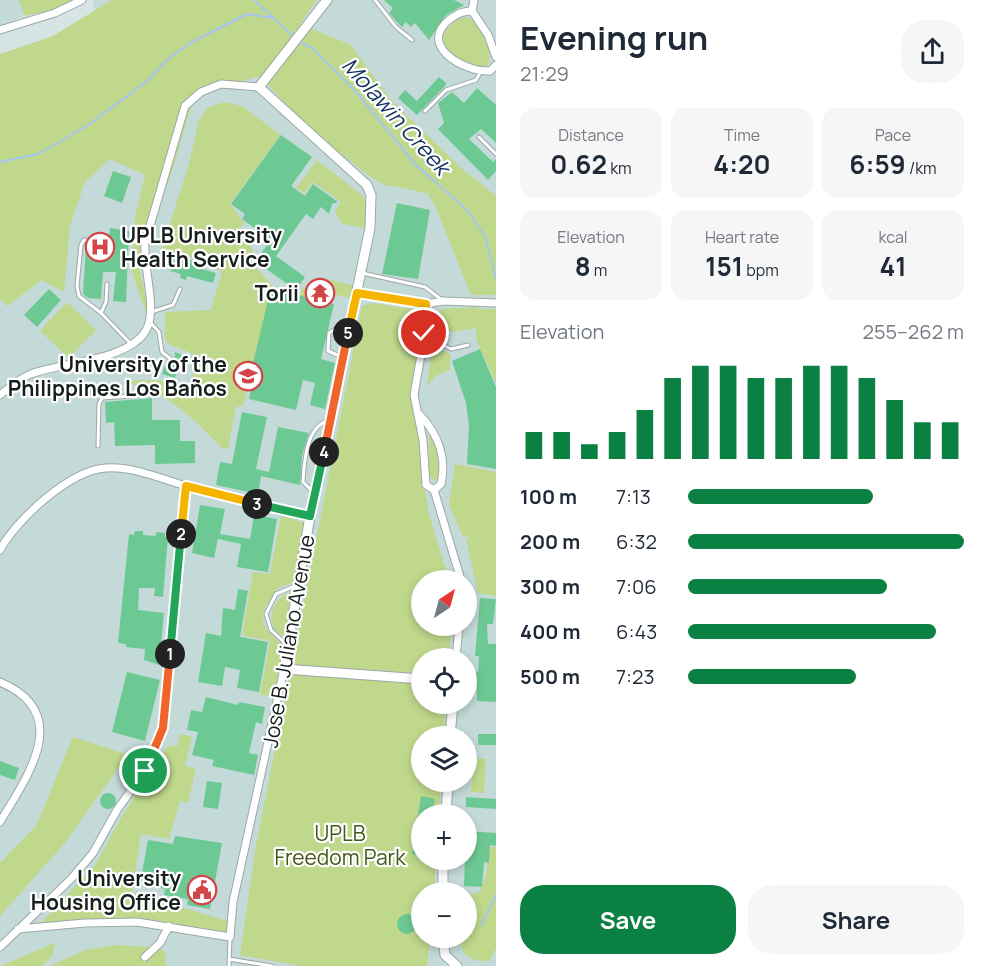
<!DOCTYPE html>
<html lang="en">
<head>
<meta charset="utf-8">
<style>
	:root { --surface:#fff; --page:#f6f6f7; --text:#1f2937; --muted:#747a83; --accent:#0b8043 }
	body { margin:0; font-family:Manrope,sans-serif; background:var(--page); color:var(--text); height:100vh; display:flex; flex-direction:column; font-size:22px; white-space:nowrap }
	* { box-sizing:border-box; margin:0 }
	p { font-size:20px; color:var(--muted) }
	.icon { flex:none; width:33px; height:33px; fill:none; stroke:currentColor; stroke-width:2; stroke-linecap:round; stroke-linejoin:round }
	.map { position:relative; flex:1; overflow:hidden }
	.details { display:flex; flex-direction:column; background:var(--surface); width:492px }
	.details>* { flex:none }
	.needle { width:39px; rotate:36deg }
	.buttons { position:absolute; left:411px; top:570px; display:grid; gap:12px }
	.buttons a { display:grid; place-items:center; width:66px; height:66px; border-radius:50%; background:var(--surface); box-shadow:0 3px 9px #0003; font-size:30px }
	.pin { position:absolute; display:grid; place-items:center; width:51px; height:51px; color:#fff; margin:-26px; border:3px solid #fff; border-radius:50%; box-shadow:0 2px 6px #0007 }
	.km { position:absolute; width:30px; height:30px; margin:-15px; border-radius:50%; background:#222; color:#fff; font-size:16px; line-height:30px; text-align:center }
	.round { display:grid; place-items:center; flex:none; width:63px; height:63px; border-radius:24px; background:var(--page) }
	.summary { display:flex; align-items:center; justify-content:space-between; height:102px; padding:0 24px }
	h1 { font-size:33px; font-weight:700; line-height:45px }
	.metrics { display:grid; grid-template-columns:repeat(3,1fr); gap:9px; height:102px; padding:6px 24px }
	.metrics div { display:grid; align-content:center; border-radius:15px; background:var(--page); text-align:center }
	.metrics b { font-size:26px; font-weight:700 }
	.metrics small { font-size:16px; font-weight:400 }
	.metrics p { font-size:16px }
	.chart { height:168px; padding:12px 24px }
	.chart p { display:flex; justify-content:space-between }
	.chart svg { width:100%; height:108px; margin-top:6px; stroke:var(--accent); stroke-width:6 }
	.primary-button { display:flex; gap:12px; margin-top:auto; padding:12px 24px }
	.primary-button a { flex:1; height:69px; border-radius:24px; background:var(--accent); color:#fff; font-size:24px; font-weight:700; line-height:69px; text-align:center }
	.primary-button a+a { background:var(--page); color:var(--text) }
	ul { padding:0 24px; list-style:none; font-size:20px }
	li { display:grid; grid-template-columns:96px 72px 1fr; align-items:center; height:45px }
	li i { height:15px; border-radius:8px; background:var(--accent) }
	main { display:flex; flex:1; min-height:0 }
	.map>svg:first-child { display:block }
	.built { fill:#c4dad8; fill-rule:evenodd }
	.green { fill:#bfd88c }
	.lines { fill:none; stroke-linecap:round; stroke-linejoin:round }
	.stream { stroke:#a6c6f1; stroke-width:2 }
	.building { fill:#6dc994 }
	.lane-casing { stroke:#9ba8a7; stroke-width:5 }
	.street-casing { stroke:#9ba8a7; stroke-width:9 }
	.secondary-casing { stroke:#9ba8a7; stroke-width:11 }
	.lane { stroke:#fff; stroke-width:3 }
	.street { stroke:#fff; stroke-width:7 }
	.secondary { stroke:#fff; stroke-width:9 }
	.split-1-casing { stroke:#fff; stroke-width:12 }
	.split-2-casing { stroke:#fff; stroke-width:12 }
	.split-3-casing { stroke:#fff; stroke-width:12 }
	.split-4-casing { stroke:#fff; stroke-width:12 }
	.split-5-casing { stroke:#fff; stroke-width:12 }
	.split-6-casing { stroke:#fff; stroke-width:12 }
	.split-1 { stroke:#f0652b; stroke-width:8 }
	.split-2 { stroke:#22a559; stroke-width:8 }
	.split-3 { stroke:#f5b400; stroke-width:8 }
	.split-4 { stroke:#22a559; stroke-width:8 }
	.split-5 { stroke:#f0652b; stroke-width:8 }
	.split-6 { stroke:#f5b400; stroke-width:8 }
	.labels { text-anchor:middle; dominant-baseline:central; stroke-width:4.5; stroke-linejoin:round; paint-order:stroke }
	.poi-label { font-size:21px; font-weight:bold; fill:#181d1d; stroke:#fff; text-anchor:end }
	.street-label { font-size:21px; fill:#181d1d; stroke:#fff }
	.park-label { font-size:21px; fill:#445517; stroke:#fff }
	.water-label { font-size:22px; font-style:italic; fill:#0f315e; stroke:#fff }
</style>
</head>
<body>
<main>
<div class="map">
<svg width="496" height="966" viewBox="0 0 496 966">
	<rect width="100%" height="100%" fill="#d6e4e3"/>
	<path class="built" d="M0,0H19L24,16L0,26Z
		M93,0H496V966H0V171L98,30ZM422,580H466V626H422ZM422,658H466V704H422ZM422,736H466V782H422ZM422,814H466V860H422ZM422,892H466V938H422Z"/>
	<path class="green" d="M19,0H75L56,10L24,16Z
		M112,0H317L300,24L351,45L390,99L460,167L496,196V295H471L435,205L427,193L385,185L372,178L308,128L260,76L208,91L193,101L170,178L142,243L140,271L147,304L146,313L131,269L135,217L145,175L110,159L85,182L70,226L64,292L42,280L7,306L0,299V54L53,36Z
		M467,17C482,24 496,55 486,68L456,58L441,42C444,29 454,19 467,17Z
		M225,102L242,106L281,135L230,204L244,223L240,228L253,250L252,263L272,285L243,406L236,407L228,449L222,448C193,418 166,390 123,382C147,379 166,380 189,386L199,356L168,344L165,337V312L211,310L222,271L206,267V261L162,250L189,163L199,120L208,107Z
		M317,160L363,196L367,205L366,229L341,223L335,211L341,202L313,182L305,193L296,188Z
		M331,280L356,286L353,299L334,294L319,300L300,296L302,289Z
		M67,302L96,330L69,358L40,331Z
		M372,303L422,311L425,315L413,397L421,422L423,479L429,514L449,580H422V626H451L449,658H422V704H446L444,736H422V782H441L439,814H422V860H436L434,892H422V938H430L427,966H299L240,955L255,851L362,306Z
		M477,307L478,309H496V383L476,339L477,315L476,328L455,332L432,329L435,318L442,309Z
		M438,348L450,354V370L435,376L429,384L427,383L432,352Z
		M429,429L437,449L439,477L435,481L429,476Z
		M455,464L496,472V596L478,593L466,539L473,535L463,537L449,504Z
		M281,516L300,521L306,527L297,581L278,588L265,607L263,622L266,629L283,646L274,696L260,695L270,641L242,635L253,572L270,574Z
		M295,591L285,637L276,632C266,613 274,596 295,591Z
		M180,734L192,737L185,766L196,769L188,803L180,801L169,839L141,834L132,893L231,922L229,934L151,921L37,927L96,864L122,816L169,745L177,747Z
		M73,737L123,753L126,757L64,844L0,916V863L36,826Z
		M473,758L486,759L484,793L471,792Z
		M490,847H496V948L490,961C474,962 458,956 462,938H466L467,896L480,891L485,880Z
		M55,943L52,956L42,966H0Z
		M114,945L158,947L165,952L166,966H50L85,950Z"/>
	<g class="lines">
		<path class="stream" d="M254,0L294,37
			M298,41L312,48L355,91L416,165L468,211L485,236L496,278
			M0,162L38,154L87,126L146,82L168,59L190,43L247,14L273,18
			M481,925L496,895"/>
	</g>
	<path class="building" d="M384,0H454L464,5L446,15L429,40L415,23L411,27L406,22L402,27L399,24L389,13L393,8Z
		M439,77L446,83L445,86L417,115L398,98L405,90L417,101Z
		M477,88L496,105V143L481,129L469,139L493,162L496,159V171L488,180L438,129L444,123L438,103L452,92L464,103Z
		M281,135L312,157L291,186L305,196L313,184L338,202L332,204L329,214L321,207L313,219L306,214L276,256L305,277L296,290L255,261L271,240L242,219L245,214L231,204Z
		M113,171L131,177L122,203L104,196Z
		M397,203L430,210L418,279L382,274Z
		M110,228L129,231L126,302L113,301L116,272H103L101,299L88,298L83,294L86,247L108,249Z
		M174,255L204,264L202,269L216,273L213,283L187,276L186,280L180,278L181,274L170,271Z
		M271,288L334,304L321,359L335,363L325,409L310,405L315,383L303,380L296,410L249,399L256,368L252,367Z
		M49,289L61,300L37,327L24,315Z
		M480,349L496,387V469L467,464L469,426L466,403L452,361Z
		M175,352L183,355L181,360L184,362L182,369L178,368L175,378L162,374L165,365L170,366L175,362Z
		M152,398V420H180V441H195V463L155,464V445L115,446L114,422L106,423L105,402Z
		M242,412L267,417L256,469L269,472L278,427L309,433L302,455L300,485L261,476L258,494L216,485L220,462L232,464Z
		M200,505L225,509L220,534L250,539L254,515L277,519L268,572L237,567L241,544L218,539L214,558L192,553Z
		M135,531H143V535L156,536V532L165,533V537H168L163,597L154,596L155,588H139L138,610L164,613L159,665L144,660L145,649L126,647V644L118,643L129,534L134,535Z
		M238,589L248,591L240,637L268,642L259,692L237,688L240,670L225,667L222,686L198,682L206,633L221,636L223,608L235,610Z
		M480,598L496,599L493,624H487L488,644H496V702L477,701V686L472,685L473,671L478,672L479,656H475Z
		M127,672L160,680L145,741L112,732Z
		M206,697L238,705L239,702L265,707L262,724L256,722L249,753L258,755L254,775L212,766L214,760L192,755L198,732L187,730L191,710L202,712Z
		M478,734H496V745H478Z
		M0,761L19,768L15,780L0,775Z
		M207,781L222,783L218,809L203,807Z
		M100 801a8 8 0 1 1 16 0a8 8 0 1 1-16 0Z
		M421,796L435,799L432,814H418Z
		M466,797L496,799V809L466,807Z
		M418,815H422V856L412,854Z
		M466,831L496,833V846L490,845L489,863L484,862L482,887L464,886Z
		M175,836L222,843L210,909L187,905L188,899L164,895L165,889L140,884L148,840L173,844Z
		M397 924a10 10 0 1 1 20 0a10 10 0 1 1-20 0Z"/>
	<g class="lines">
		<g class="lane-casing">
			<path id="lane" d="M375,0L396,27L412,40
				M425,111L446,90L476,80L481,71
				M479,137L496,154
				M104,241L84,240L81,245L77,286L79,296L101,313L131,344
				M362,273L425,287L442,300
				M151,312L173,305L180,289
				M101,313L106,302L107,284
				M150,322L159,332L162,352L172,360
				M425,336L451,349L468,345
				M340,356L328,351L329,333L337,328L346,331
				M98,446L99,404L102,398L146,395
				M313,492L303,482C304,463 306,428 327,421
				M285,643L271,630L266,614L276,594L295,586
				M444,866L457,860
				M229,959L272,966
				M229,966L230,938"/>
		</g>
		<g class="street-casing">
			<path id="street" d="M472,11L474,0
				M0,30L55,13L82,0
				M496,57L488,35L472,11C462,11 458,14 450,19C417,45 463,72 490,71L496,65
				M357,293L426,304L443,301L496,303
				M426,304V326L414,395L423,440L426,485L434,490L461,580
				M0,395C9,388 20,378 31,374C61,362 135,361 148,326C156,304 143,267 145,243L185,106L201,92L221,84L259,87
				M420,415C438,434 447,458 441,484L434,490
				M0,550C16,520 70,470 106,468C134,466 163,480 190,487C230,498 270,506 310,516
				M456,658L459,626
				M0,682C73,713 29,774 0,822
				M18,929L85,923L137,922L230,937L233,902L284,669
				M0,947L71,879L93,853L117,810L145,771L163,728L186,486
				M145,957L160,943L169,926"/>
		</g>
		<g class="secondary-casing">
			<path id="secondary" d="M327,0L259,87L367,185L371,195L370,228L310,516L284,669L422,679
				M450,736L453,704
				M446,814L448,782
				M443,892V860
				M443,938L445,955L457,966"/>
		</g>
		<use href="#lane" class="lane"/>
		<use href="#street" class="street"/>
		<use href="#secondary" class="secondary"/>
	</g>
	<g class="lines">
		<g class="split-1-casing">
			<path id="split-1" d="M145,771L163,728L170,654"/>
		</g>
		<g class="split-2-casing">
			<path id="split-2" d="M170,654L181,534"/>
		</g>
		<g class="split-3-casing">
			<path id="split-3" d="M181,534L186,486L257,504"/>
		</g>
		<g class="split-4-casing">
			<path id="split-4" d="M257,504L310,516L324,452"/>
		</g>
		<g class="split-5-casing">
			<path id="split-5" d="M324,452L348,333"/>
		</g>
		<g class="split-6-casing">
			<path id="split-6" d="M348,333L357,293L426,304L424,333"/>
		</g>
		<use href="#split-1" class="split-1"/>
		<use href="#split-2" class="split-2"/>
		<use href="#split-3" class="split-3"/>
		<use href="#split-4" class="split-4"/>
		<use href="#split-5" class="split-5"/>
		<use href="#split-6" class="split-6"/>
	</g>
	<defs>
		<g id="hospital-ring" transform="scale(1.5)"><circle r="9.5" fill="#fff" stroke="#d44549" stroke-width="1.5"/><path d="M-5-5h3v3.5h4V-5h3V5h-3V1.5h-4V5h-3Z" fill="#d44549"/></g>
		<g id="temple-ring" transform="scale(1.5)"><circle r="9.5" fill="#fff" stroke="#d44549" stroke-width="1.5"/><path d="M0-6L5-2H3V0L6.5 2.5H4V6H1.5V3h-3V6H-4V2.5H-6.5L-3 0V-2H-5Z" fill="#d44549"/></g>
		<g id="university-ring" transform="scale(1.5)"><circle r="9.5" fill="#fff" stroke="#d44549" stroke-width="1.5"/><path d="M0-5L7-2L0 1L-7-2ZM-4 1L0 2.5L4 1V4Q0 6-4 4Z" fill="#d44549"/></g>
		<g id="civic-ring" transform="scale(1.5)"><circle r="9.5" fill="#fff" stroke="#d44549" stroke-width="1.5"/><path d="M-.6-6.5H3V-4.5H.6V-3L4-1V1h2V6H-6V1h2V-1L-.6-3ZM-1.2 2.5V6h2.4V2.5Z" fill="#d44549"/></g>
	</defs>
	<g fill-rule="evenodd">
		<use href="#hospital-ring" x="100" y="247"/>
		<use href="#temple-ring" x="320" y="293"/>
		<use href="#university-ring" x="248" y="376"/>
		<use href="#civic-ring" x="202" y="890"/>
	</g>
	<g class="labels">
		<g class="poi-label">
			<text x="121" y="235" text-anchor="start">UPLB University<tspan x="121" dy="24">Health Service</tspan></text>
			<text x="299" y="293">Torii</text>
			<text x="227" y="364">University of the<tspan x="227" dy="24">Philippines Los Baños</tspan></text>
			<text x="181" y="878">University<tspan x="181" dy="24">Housing Office</tspan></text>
		</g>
		<g class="street-label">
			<text transform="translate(288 641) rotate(-80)">Jose B. Juliano Avenue</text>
		</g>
		<g class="park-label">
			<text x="340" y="833">UPLB<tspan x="340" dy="24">Freedom Park</tspan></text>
		</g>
		<g class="water-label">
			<text transform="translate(396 116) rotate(48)">Molawin Creek</text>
		</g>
	</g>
</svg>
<div class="buttons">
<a><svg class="needle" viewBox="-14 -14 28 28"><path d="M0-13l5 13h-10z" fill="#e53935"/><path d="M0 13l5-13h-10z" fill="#747a83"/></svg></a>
<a><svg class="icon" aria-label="locate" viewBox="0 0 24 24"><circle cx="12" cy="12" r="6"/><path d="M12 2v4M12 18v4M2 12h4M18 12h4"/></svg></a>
<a><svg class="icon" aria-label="layers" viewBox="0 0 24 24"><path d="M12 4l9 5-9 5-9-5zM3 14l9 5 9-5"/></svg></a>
<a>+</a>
<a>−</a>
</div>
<div class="pin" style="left:145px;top:771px;background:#1e9e55"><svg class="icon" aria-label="arrive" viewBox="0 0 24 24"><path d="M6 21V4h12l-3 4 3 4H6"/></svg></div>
<div class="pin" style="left:424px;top:333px;background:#d93025"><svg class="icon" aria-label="check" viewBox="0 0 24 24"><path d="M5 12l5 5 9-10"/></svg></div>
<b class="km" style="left:170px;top:654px">1</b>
<b class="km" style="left:181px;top:534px">2</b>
<b class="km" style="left:257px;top:504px">3</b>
<b class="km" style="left:324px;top:452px">4</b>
<b class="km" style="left:348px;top:333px">5</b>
</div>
<section class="details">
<div class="summary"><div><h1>Evening run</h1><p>21:29</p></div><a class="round"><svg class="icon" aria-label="share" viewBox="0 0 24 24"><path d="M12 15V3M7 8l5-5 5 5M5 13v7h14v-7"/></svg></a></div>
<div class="metrics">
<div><p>Distance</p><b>0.62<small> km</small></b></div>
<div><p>Time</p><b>4:20</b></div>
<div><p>Pace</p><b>6:59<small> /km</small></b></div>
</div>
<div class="metrics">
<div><p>Elevation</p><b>8<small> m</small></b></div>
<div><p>Heart rate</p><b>151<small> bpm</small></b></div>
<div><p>kcal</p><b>41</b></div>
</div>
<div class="chart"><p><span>Elevation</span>255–262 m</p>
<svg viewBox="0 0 160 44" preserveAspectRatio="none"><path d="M5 44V33M15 44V33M25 44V38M35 44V33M45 44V24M55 44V11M65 44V6M75 44V6M85 44V11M95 44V11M105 44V6M115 44V6M125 44V11M135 44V20M145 44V29M155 44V29"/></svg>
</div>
<ul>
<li><b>100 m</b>7:13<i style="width:67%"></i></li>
<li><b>200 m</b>6:32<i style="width:100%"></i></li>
<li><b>300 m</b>7:06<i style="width:72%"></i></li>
<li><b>400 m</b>6:43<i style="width:90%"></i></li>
<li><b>500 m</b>7:23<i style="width:61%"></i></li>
</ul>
<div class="primary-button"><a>Save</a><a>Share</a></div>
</section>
</main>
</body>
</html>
